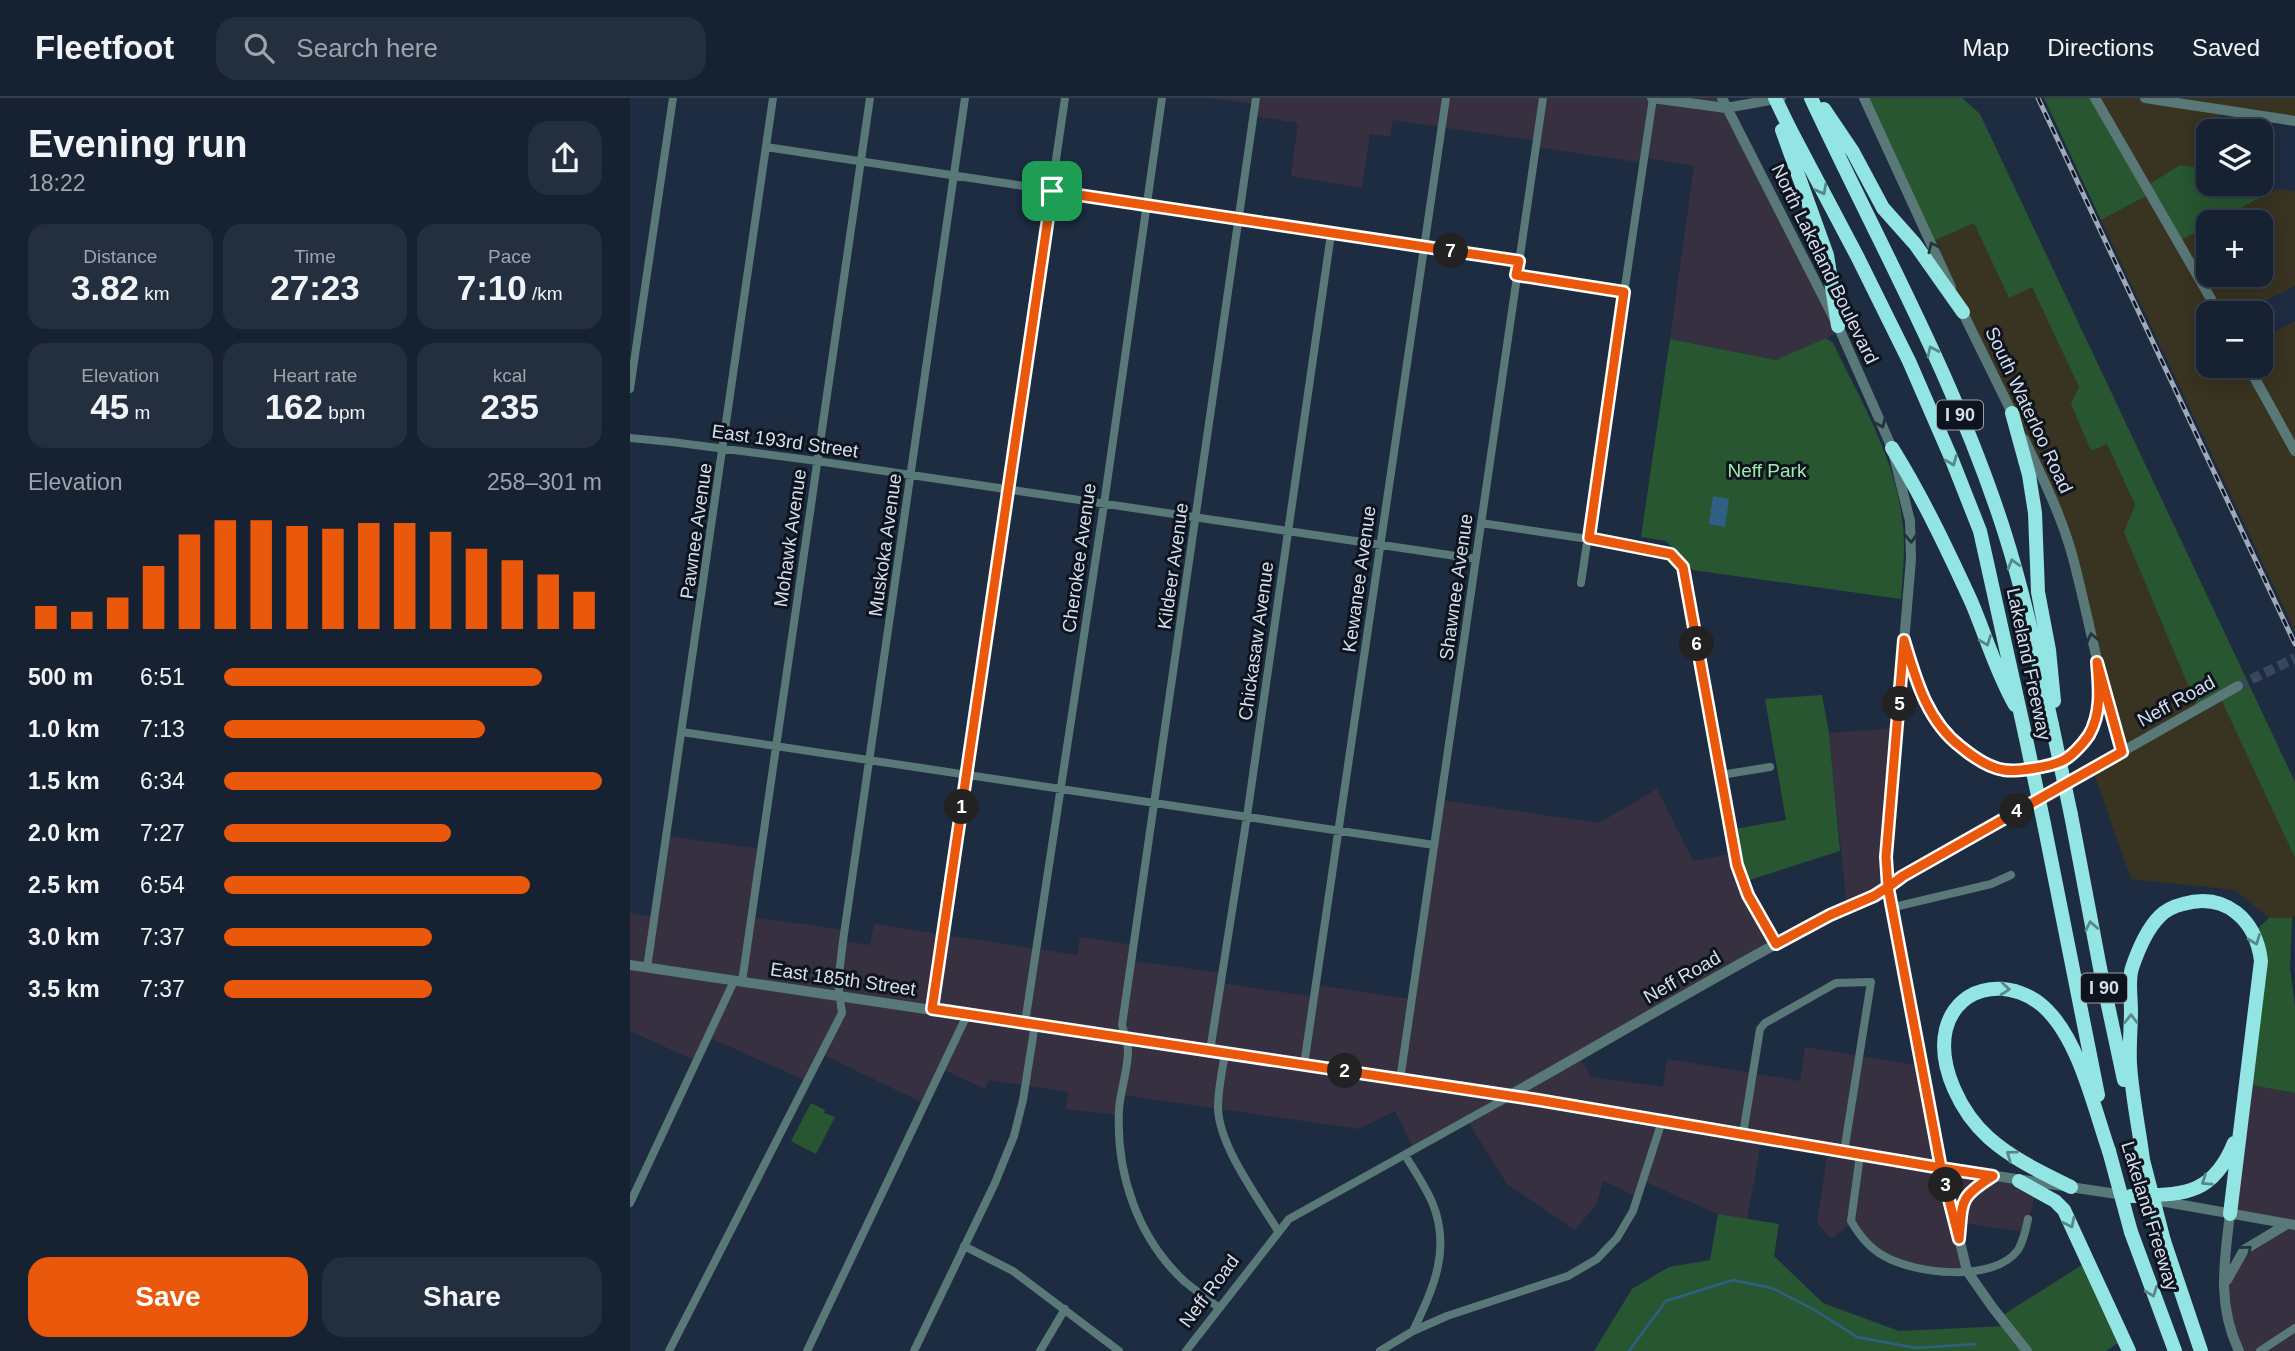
<!DOCTYPE html>
<html lang="en">
<head>
<meta charset="utf-8">
<style>
	:root { --surface:#162132; --page:#232e3e; --text:#f1f3f6; --muted:#9ea3ac; --line:#353e4d; --accent:#ea580c }
	body { margin:0; font-family:Helvetica,sans-serif; background:var(--page); color:var(--text); height:100vh; display:flex; flex-direction:column; font-size:26px; white-space:nowrap }
	* { box-sizing:border-box; margin:0 }
	p { font-size:23px; color:var(--muted) }
	.icon { flex:none; width:38px; height:38px; fill:none; stroke:currentColor; stroke-width:2; stroke-linecap:round; stroke-linejoin:round }
	.map { position:relative; flex:1; overflow:hidden }
	.panel { display:flex; flex-direction:column; background:var(--surface); width:630px }
	.panel>* { flex:none }
	.fabs { position:absolute; left:1566px; top:21px; display:grid; gap:14px }
	.fabs a { display:grid; place-items:center; width:77px; height:77px; border-radius:14px; background:var(--surface); box-shadow:0 4px 18px #0003,0 0 0 2px var(--line); font-size:35px }
	.pin { position:absolute; display:grid; place-items:center; width:60px; height:60px; color:#fff; margin:-30px; border-radius:14px; box-shadow:0 4px 10px #0006 }
	.km { position:absolute; width:35px; height:35px; margin:-18px; border-radius:50%; background:#222; color:#fff; font-size:19px; line-height:35px; text-align:center }
	.round { display:grid; place-items:center; flex:none; width:74px; height:74px; border-radius:21px; background:var(--page) }
	.overview { display:flex; align-items:center; justify-content:space-between; height:119px; padding:0 28px }
	h1 { font-size:38px; font-weight:700; line-height:52px }
	.stats { display:grid; grid-template-columns:repeat(3,1fr); gap:10px; height:119px; padding:7px 28px }
	.stats div { display:grid; align-content:center; border-radius:18px; background:var(--page); text-align:center }
	.stats b { font-size:35px; font-weight:700 }
	.stats small { font-size:19px; font-weight:400 }
	.stats p { font-size:19px }
	.chart { height:196px; padding:14px 28px }
	.chart p { display:flex; justify-content:space-between }
	.chart svg { width:100%; height:126px; margin-top:7px; stroke:var(--accent); stroke-width:6 }
	.action { display:flex; gap:14px; margin-top:auto; padding:14px 28px }
	.action a { flex:1; height:80px; border-radius:21px; background:var(--accent); color:#fff; font-size:28px; font-weight:700; line-height:80px; text-align:center }
	.action a+a { background:var(--page); color:var(--text) }
	ul { padding:0 28px; list-style:none; font-size:23px }
	li { display:grid; grid-template-columns:112px 84px 1fr; align-items:center; height:52px }
	li i { height:18px; border-radius:9px; background:var(--accent) }
	header { display:flex; align-items:center; gap:42px; box-sizing:border-box; height:98px; padding:0 35px; background:var(--surface); border-bottom:2px solid var(--line) }
	header strong { font-size:33px }
	nav { display:flex; gap:38px; margin-inline-start:auto; font-size:24px }
	.search { width:490px; height:63px; background:var(--page); display:flex; align-items:center; gap:18px; box-sizing:border-box; padding:0 24px; border-radius:21px; color:var(--muted); font-size:26px }
	main { display:flex; flex:1; min-height:0 }
	.map>svg:first-child { display:block }
	.commercial { fill:#363040 }
	.industrial { fill:#393321 }
	.green { fill:#285631 }
	.water { fill:#2f5f85 }
	.lines { fill:none; stroke-linecap:round; stroke-linejoin:round }
	.stream { stroke:#2f5f85; stroke-width:2.5 }
	.tertiary-tunnel { stroke:#39475c; stroke-width:10; stroke-dasharray:10 5; stroke-linecap:butt }
	.minor { stroke:#597978; stroke-width:8 }
	.tertiary { stroke:#597978; stroke-width:10 }
	.motorway { stroke:#92e5e2; stroke-width:14 }
	.rail-casing { stroke:#9ea9b9; stroke-width:5 }
	.rail { stroke:#0e141e; stroke-width:2.5; stroke-dasharray:8; stroke-linecap:butt }
	.motorway-bridge { stroke:#92e5e2; stroke-width:14 }
	.oneway { stroke:#57878a }
	.oneway2 { stroke:#243239 }
	.route-casing { stroke:#fff; stroke-width:14 }
	.route { stroke:#ea580c; stroke-width:9 }
	.labels { text-anchor:middle; dominant-baseline:central; stroke-width:6; stroke-linejoin:round; paint-order:stroke }
	.shield { fill:#0e141e; stroke:#99a1ae; stroke-width:2 }
	.shield-label { font-size:18px; font-weight:bold; fill:#d5deec }
	.street-label { font-size:19px; fill:#d5deec; stroke:#0e141e }
	.park-label { font-size:19px; fill:#a0e8ab; stroke:#0e141e }
</style>
</head>
<body>
<header>
<strong>Fleetfoot</strong>
<div class="search"><svg class="icon" aria-label="search" viewBox="0 0 24 24"><circle cx="10" cy="10" r="6"/><path d="M15 15l6 6"/></svg>Search here</div>
<nav><a>Map</a><a>Directions</a><a>Saved</a></nav>
</header>
<main>
<section class="panel">
<div class="overview"><div><h1>Evening run</h1><p>18:22</p></div><a class="round"><svg class="icon" aria-label="share" viewBox="0 0 24 24"><path d="M12 15V3M7 8l5-5 5 5M5 13v7h14v-7"/></svg></a></div>
<div class="stats">
<div><p>Distance</p><b>3.82<small> km</small></b></div>
<div><p>Time</p><b>27:23</b></div>
<div><p>Pace</p><b>7:10<small> /km</small></b></div>
</div>
<div class="stats">
<div><p>Elevation</p><b>45<small> m</small></b></div>
<div><p>Heart rate</p><b>162<small> bpm</small></b></div>
<div><p>kcal</p><b>235</b></div>
</div>
<div class="chart"><p><span>Elevation</span>258–301 m</p>
<svg viewBox="0 0 160 44" preserveAspectRatio="none"><path d="M5 44V36M15 44V38M25 44V33M35 44V22M45 44V11M55 44V6M65 44V6M75 44V8M85 44V9M95 44V7M105 44V7M115 44V10M125 44V16M135 44V20M145 44V25M155 44V31"/></svg>
</div>
<ul>
<li><b>500 m</b>6:51<i style="width:84%"></i></li>
<li><b>1.0 km</b>7:13<i style="width:69%"></i></li>
<li><b>1.5 km</b>6:34<i style="width:100%"></i></li>
<li><b>2.0 km</b>7:27<i style="width:60%"></i></li>
<li><b>2.5 km</b>6:54<i style="width:81%"></i></li>
<li><b>3.0 km</b>7:37<i style="width:55%"></i></li>
<li><b>3.5 km</b>7:37<i style="width:55%"></i></li>
</ul>
<div class="action"><a>Save</a><a>Share</a></div>
</section>
<div class="map">
<svg width="1665" height="1253" viewBox="0 0 1665 1253">
	<rect width="100%" height="100%" fill="#1e2c42"/>
	<path class="commercial" d="M580,0H1092L1210,234L1146,262L1040,241L1064,68L1015,60L1014,65L906,49V43L763,22L760,39L740,36L732,90L661,78L668,25L624,18L625,6Z
		M1268,630L1258,789L1217,810L1199,635Z
		M1027,691L1063,763L1104,755L1107,767L1146,846L950,958L961,979L1033,989L1037,961L1170,983L1175,949L1292,968L1312,1070L1389,1083L1406,1093L1395,1134L1325,1124L1337,1173L1315,1174L1255,1159L1222,1125L1201,1141L1187,1125L1198,1052L1132,1040L1117,1121L1088,1116L1013,1083L1008,1099L973,1083L967,1105L945,1132L877,1086L837,1022L806,1045L784,1052L765,1013L729,1031L492,997L489,1017L436,1011L438,994L359,982L355,991L312,971L295,1006L192,956L177,983L78,939L66,963L0,933V815L24,819L37,738L132,751L122,819L215,832L214,843L240,847L244,826L447,857L450,839L504,847L502,863L593,875L592,885L684,899L686,887L781,901L811,702L969,725Z
		M1616,986L1665,995V1253H1609L1595,1210L1600,1174L1614,1152L1656,1126L1600,1116Z"/>
	<path class="industrial" d="M1465,0H1665V23L1592,12L1588,33H1578V71L1550,67L1516,88Z
		M1647,91L1665,93V188L1609,215H1578V268H1631V241L1665,223V533L1471,122L1520,96L1548,144L1578,128V177H1631V124H1585Z
		M1344,124L1379,199L1402,188L1449,289L1461,353L1477,346L1665,760V818L1662,820H1639L1605,792L1501,781L1462,670L1492,653L1422,399L1301,144Z"/>
	<path class="green" d="M1234,0H1332L1350,16L1665,684V760L1590,599L1568,611L1494,434L1505,407L1477,346L1461,353L1441,306L1449,289L1402,189L1379,200L1344,125L1301,144Z
		M1414,0H1465L1516,88L1550,67L1578,71V86H1626L1633,98L1585,124H1578V128L1548,144L1520,96L1471,122Z
		M1196,240L1203,245C1230,301 1264,358 1272,420C1276,447 1273,474 1271,501L1063,472L1036,443L1011,439L1040,241L1146,262Z
		M1192,597L1199,635L1210,753L1113,784L1099,732L1156,722L1135,601Z
		M1639,820H1662L1660,870L1665,909V995L1616,986L1626,908L1624,834Z
		M181,1005L195,1012L194,1015L205,1019L186,1056L161,1043Z
		M1088,1116L1149,1126L1144,1158L1193,1205L1269,1233L1376,1228L1370,1219L1458,1163L1494,1241L1476,1253H964L1002,1191L1039,1169L1080,1162Z"/>
	<path class="water" d="M1083,398L1099,401L1095,429L1079,426Z"/>
	<g class="lines">
		<path class="stream" d="M999,1253L1036,1203L1103,1182L1142,1190L1183,1211L1227,1239L1286,1250L1345,1246"/>
		<path class="tertiary-tunnel" d="M1608,588L1665,560"/>
		<path class="minor" d="M136,49L889,163
			M886,177L994,195
			M0,291L43,0
			M0,340L42,344L187,363L846,461
			M851,425L1018,450L1041,456L1053,469L1107,767L1118,797L1146,846
			M951,485L1023,0
			M52,634L804,747
			M1091,677L1140,669
			M1260,810L1361,786L1381,777
			M17,870L143,0
			M112,884L240,0
			M302,911L435,0
			M395,925L474,406L532,0
			M580,953L617,718L701,136
			M595,956C592,973 588,992 588,1010C589,1048 628,1100 648,1133
			M674,967L816,0
			M770,982L913,0
			M1113,1036L1130,931L1135,925L1206,885L1241,884L1214,1054
			M775,1057C784,1072 795,1088 802,1104C822,1151 803,1191 783,1233
			M1230,1057L1221,1123C1229,1137 1239,1150 1254,1158C1285,1176 1364,1185 1388,1152C1394,1142 1396,1131 1398,1121
			M0,1105L104,883
			M334,1148L383,1173L489,1253
			M588,1209C577,1201 565,1192 554,1183C507,1139 486,1075 489,1012C490,993 498,973 498,953C498,945 494,935 492,927L626,0
			M39,1253L212,915L208,885L213,843L335,0
			M177,1253L337,917
			M284,1253L365,1085L384,1038L393,1002L405,926
			M410,1253L435,1211
			M556,1253L659,1121L880,998
			M750,1253L783,1233L817,1218L938,1178L967,1161L987,1140L1003,1113L1032,1023
			M1630,1253L1665,1230"/>
		<path class="tertiary" d="M1022,0L1096,10L1151,0
			M1092,0L1208,228L1262,350L1280,423L1281,461L1256,759L1260,810L1275,873L1312,1070L1337,1173L1363,1210L1397,1253
			M1234,0L1321,189
			M1465,0L1589,215
			M1515,0L1665,23
			M1330,209L1385,321
			M1618,268L1665,353
			M1394,341C1413,380 1432,419 1443,460C1460,525 1471,590 1492,654
			M1276,550C1288,588 1298,618 1328,647C1339,657 1360,671 1375,672C1382,673 1390,671 1396,670C1408,669 1423,668 1433,663C1457,651 1472,615 1469,590
			M0,867L880,998L1312,1070L1494,1097
			M880,997C969,947 1056,895 1146,846C1188,823 1234,806 1273,778L1608,588
			M1519,1101L1665,1127
			M1600,1116C1594,1165 1587,1207 1609,1253
			M1330,1134C1334,1100 1333,1097 1363,1078
			M1597,1182L1614,1152L1657,1126"/>
		<path class="motorway" d="M1181,0C1248,144 1327,284 1375,436C1395,499 1408,563 1422,627
			M1194,11L1223,54L1253,110L1285,146L1333,214
			M1160,31L1227,158L1279,263L1322,362L1350,433L1395,636
			M1152,32L1197,157L1208,228
			M1382,315L1399,377L1405,415L1408,494L1419,552L1424,603
			M1262,350C1292,398 1317,451 1341,503C1356,538 1366,574 1385,607
			M1441,717L1470,870L1494,982
			M1414,726L1468,997
			M1513,1062C1509,1030 1502,998 1500,966C1499,948 1501,930 1501,913C1501,899 1498,882 1502,870C1508,852 1516,832 1530,818C1536,812 1545,808 1553,806C1596,794 1626,822 1631,863L1600,1116
			M1389,1083L1425,1103L1434,1112L1499,1253
			M1441,1089C1413,1075 1384,1062 1359,1040C1332,1016 1307,969 1316,931C1329,882 1387,880 1418,913C1450,946 1464,1010 1479,1053
			M1501,1098C1552,1096 1582,1099 1604,1045
			M1501,1134L1545,1253
			M1534,1143L1571,1253"/>
		<g class="rail-casing">
			<path id="rail" d="M1408,0L1665,546"/>
		</g>
		<use href="#rail" class="rail"/>
		<path class="motorway-bridge" d="M1145,0L1160,31
			M1422,627L1441,717
			M1395,636L1414,726
			M1479,1053L1501,1134
			M1513,1062L1534,1143"/>
	</g>
	<defs><path id="oneway-chevron" d="M-2-3.5L2.5 0L-2 3.5" fill="none" stroke-width="1.6" stroke-linecap="round" stroke-linejoin="round" transform="scale(1.75)"/></defs>
	<g class="oneway">
		<use href="#oneway-chevron" transform="translate(1192 92) rotate(62)"/>
		<use href="#oneway-chevron" transform="translate(1302 253) rotate(-115)"/>
		<use href="#oneway-chevron" transform="translate(1322 363) rotate(68)"/>
		<use href="#oneway-chevron" transform="translate(1383 466) rotate(-106)"/>
		<use href="#oneway-chevron" transform="translate(1356 543) rotate(69)"/>
		<use href="#oneway-chevron" transform="translate(1461 828) rotate(-101)"/>
		<use href="#oneway-chevron" transform="translate(1625 842) rotate(69)"/>
		<use href="#oneway-chevron" transform="translate(1375 891) rotate(5)"/>
		<use href="#oneway-chevron" transform="translate(1501 921) rotate(-90)"/>
		<use href="#oneway-chevron" transform="translate(1381 1057) rotate(-144)"/>
		<use href="#oneway-chevron" transform="translate(1576 1083) rotate(146)"/>
		<use href="#oneway-chevron" transform="translate(1440 1125) rotate(64)"/>
		<use href="#oneway-chevron" transform="translate(1522 1194) rotate(69)"/>
	</g>
	<g class="oneway2">
		<use href="#oneway-chevron" transform="translate(1303 149) rotate(-115)"/>
		<use href="#oneway-chevron" transform="translate(1251 325) rotate(66)"/>
		<use href="#oneway-chevron" transform="translate(1281 440) rotate(88)"/>
		<use href="#oneway-chevron" transform="translate(1462 540) rotate(-103)"/>
		<use href="#oneway-chevron" transform="translate(1617 1152) rotate(-41)"/>
	</g>
	<g class="lines">
		<g class="route-casing">
			<path id="route" d="M422,93L302,911L908,1002L1311,1070L1329,1141C1333,1103 1328,1100 1363,1078L1311,1070L1258,789L1273,778L1492,654L1467,564C1469,589 1472,614 1459,637C1453,646 1441,659 1432,663C1419,669 1387,674 1374,672C1359,670 1342,658 1331,649C1297,623 1286,582 1274,542L1256,759L1258,789L1244,798L1200,817L1146,846L1118,797L1107,767L1053,469L1041,456L959,440L994,194L886,177L889,163L422,93"/>
		</g>
		<use href="#route" class="route"/>
	</g>
	<g class="labels">
		<g class="shield">
			<rect x="1307" y="302.5" width="46" height="29" rx="5"/>
			<rect x="1451" y="875.5" width="46" height="29" rx="5"/>
		</g>
		<g class="shield-label">
			<text x="1330" y="317">I 90</text>
			<text x="1474" y="890">I 90</text>
		</g>
		<g class="street-label">
			<text transform="translate(1195 166) rotate(64)">North Lakeland Boulevard</text>
			<text transform="translate(1399 312) rotate(65)">South Waterloo Road</text>
			<text transform="translate(155 343) rotate(8)">East 193rd Street</text>
			<text transform="translate(66 433) rotate(-82)">Pawnee Avenue</text>
			<text transform="translate(160 440) rotate(-82)">Mohawk Avenue</text>
			<text transform="translate(255 447) rotate(-82)">Muskoka Avenue</text>
			<text transform="translate(449 460) rotate(-82)">Cherokee Avenue</text>
			<text transform="translate(543 468) rotate(-82)">Kildeer Avenue</text>
			<text transform="translate(729 481) rotate(-82)">Kewanee Avenue</text>
			<text transform="translate(826 489) rotate(-82)">Shawnee Avenue</text>
			<text transform="translate(626 543) rotate(-82)">Chickasaw Avenue</text>
			<text transform="translate(1399 566) rotate(78)">Lakeland Freeway</text>
			<text transform="translate(1546 603) rotate(-29)">Neff Road</text>
			<text transform="translate(1052 879) rotate(-30)">Neff Road</text>
			<text transform="translate(213 881) rotate(8)">East 185th Street</text>
			<text transform="translate(1520 1118) rotate(73)">Lakeland Freeway</text>
			<text transform="translate(579 1193) rotate(-53)">Neff Road</text>
		</g>
		<g class="park-label">
			<text x="1137" y="372">Neff Park</text>
		</g>
	</g>
</svg>
<div class="fabs">
<a><svg class="icon" aria-label="layers" viewBox="0 0 24 24"><path d="M12 4l9 5-9 5-9-5zM3 14l9 5 9-5"/></svg></a>
<a>+</a>
<a>−</a>
</div>
<div class="pin" style="left:422px;top:93px;background:#1e9e55"><svg class="icon" aria-label="arrive" viewBox="0 0 24 24"><path d="M6 21V4h12l-3 4 3 4H6"/></svg></div>
<b class="km" style="left:332px;top:709px">1</b>
<b class="km" style="left:715px;top:973px">2</b>
<b class="km" style="left:1316px;top:1087px">3</b>
<b class="km" style="left:1387px;top:713px">4</b>
<b class="km" style="left:1270px;top:606px">5</b>
<b class="km" style="left:1067px;top:546px">6</b>
<b class="km" style="left:821px;top:153px">7</b>
</div>
</main>
</body>
</html>
